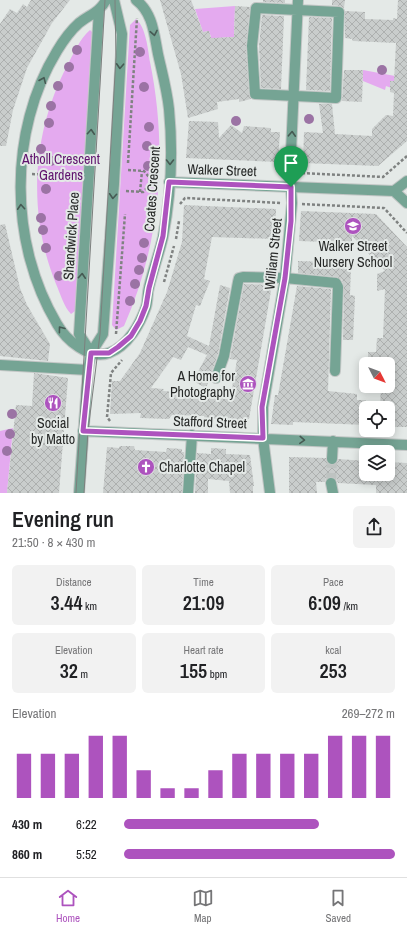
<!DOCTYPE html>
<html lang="en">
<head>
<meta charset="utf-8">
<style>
	:root { --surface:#fff; --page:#f2f2f2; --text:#202124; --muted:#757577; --line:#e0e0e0; --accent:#ad53be }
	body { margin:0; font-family:"Archivo Narrow",sans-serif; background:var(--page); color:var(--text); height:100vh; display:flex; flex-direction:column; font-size:15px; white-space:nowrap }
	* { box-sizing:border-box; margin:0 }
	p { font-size:13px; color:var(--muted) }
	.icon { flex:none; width:22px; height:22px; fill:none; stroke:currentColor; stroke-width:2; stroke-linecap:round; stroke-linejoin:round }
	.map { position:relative; height:493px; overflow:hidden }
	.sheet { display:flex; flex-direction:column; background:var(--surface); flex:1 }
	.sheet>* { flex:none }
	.needle { width:26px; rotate:132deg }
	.controls { position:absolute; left:359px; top:357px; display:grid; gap:8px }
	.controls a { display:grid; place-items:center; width:36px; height:36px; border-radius:6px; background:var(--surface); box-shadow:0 2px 10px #0003; font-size:20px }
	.pin { position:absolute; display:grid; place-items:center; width:34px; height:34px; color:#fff; margin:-41px -17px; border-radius:50% 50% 50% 0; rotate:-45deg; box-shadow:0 0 4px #0007 }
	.pin .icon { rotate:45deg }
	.round { display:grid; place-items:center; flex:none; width:42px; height:42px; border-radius:6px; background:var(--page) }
	.head { display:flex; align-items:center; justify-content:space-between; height:68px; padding:0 12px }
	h1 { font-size:22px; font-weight:600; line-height:30px }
	.metrics { display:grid; grid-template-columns:repeat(3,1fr); gap:6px; height:68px; padding:4px 12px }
	.metrics div { display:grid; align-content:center; border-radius:6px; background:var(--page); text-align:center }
	.metrics b { font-size:20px; font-weight:600 }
	.metrics small { font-size:11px; font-weight:400 }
	.metrics p { font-size:11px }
	.chart { height:112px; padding:8px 12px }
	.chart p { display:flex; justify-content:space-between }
	.chart svg { width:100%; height:72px; margin-top:4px; stroke:var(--accent); stroke-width:6 }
	ul { padding:0 12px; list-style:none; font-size:13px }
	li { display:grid; grid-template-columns:64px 48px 1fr; align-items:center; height:30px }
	li i { height:10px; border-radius:5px; background:var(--accent) }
	.tab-bar { display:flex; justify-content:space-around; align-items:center; height:56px; border-top:1px solid var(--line); background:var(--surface); font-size:11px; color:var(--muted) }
	.tab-bar a { display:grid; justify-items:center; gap:2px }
	.tab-bar .active { color:var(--accent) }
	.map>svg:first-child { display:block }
	.garden { fill:#e4aaef }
	.building { fill:url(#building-cross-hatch) }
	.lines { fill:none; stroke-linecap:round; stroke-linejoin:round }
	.minor-tunnel { stroke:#bec3c1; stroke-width:10; stroke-dasharray:10 5; stroke-linecap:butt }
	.minor-casing { stroke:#c2c6c5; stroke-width:12 }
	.path { stroke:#7f8281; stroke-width:2.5; stroke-dasharray:3 2; stroke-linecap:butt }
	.minor { stroke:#75a494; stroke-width:10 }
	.tram { stroke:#7c807e; stroke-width:1 }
	.tree { fill:#9b73a4 }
	.oneway { stroke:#465a53 }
	.route-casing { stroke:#fff; stroke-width:8 }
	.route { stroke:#ad53be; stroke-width:5 }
	.labels { text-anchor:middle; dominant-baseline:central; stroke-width:4; stroke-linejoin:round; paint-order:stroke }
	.park-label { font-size:14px; fill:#60136e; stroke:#e4e9e7 }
	.street-label { font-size:14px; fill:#272928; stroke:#e4e9e7 }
	.poi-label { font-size:14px; fill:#272928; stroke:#e4e9e7 }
</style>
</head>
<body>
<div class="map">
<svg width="407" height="493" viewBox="0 0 407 493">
	<defs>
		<pattern id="building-cross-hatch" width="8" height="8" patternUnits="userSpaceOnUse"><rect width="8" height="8" fill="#c9cdcc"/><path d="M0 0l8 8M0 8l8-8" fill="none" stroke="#adb0af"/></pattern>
	</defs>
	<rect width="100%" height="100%" fill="#e4e9e7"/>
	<path class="garden" d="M235,6L234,37L218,38L205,41V39L211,37L209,31L203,32L195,9Z
		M136,19C146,27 148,50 150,62C168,150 161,243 124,326L116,330L112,325L130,25Z
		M90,30L92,32L75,311L71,314C64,307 60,293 56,284C27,213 32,133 67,66C73,55 80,38 90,30Z
		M363,70L395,76V81H390L394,89L386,86L385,90L363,81Z
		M13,428L7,493H0V431Z"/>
	<path class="building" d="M31,0H70L52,23L27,68L13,110L6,146H0V24L10,9L17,13L23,4L27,7Z
		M160,0H191L203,32L209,31L211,38L234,37L235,6L250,7L246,46L249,94L251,99L239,102V99L217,102L218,109L188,118L181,74Z
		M263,0H285V3L263,2Z
		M332,0H345L344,8L340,6L332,5Z
		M398,0H407V141L378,166L303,163L304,132L323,133L319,104H332L335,134L372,136V129L386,115L393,116L394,93L390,92V81H394L396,43L353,41L352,39L345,38V11L365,12V19L393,20V18L397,19Z
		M262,15L284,16L281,89L261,88L259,46Z
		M309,17L332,18L330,91L306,90Z
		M344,70H363L362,102L342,101Z
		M189,121L218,122L219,138L231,125L242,133L244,126L271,128V132H280L278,162L186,158Z
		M184,205L276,209L275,239L212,237L204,279L210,281L200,306L196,305L187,336L209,346L220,285L230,288L218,354L206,388L193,381L207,355L188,347L181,360L173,357L151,388L164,389L163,391L186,393L188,390L231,394L237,360L230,359L244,284L272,285L249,419H243V422L224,421V419H205L204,416L172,415L169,419L140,418L141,413L110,414L112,381H120L140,353L167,292L182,242Z
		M301,211L376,214L407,247V427H388V408H380L381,386H388V364H368V352H376L377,338H383L385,289L377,291V274L385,271L366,251L368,243H359L352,236V243L299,241Z
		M5,224L20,288L27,305L50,344L48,361L0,356V225Z
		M298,261L330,262V266L351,267L350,295L355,296L353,340H343L344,287L342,280L337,277L298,273Z
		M297,286L331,289L328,391L357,394V400H366V425L293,422V425L271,424L275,395H278Z
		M34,373L68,378L59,493H7L16,405L32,406Z
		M120,446H134L135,450L166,452L167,448L182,449V452H184L182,493H103L107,447L119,448Z
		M211,448L226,449V454L250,455L254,486H253V493H230L229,481L208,479V493H195L197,453L211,454Z
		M289,457L326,458L328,464L332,465L337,463L338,459L366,461V474H388V462L407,463V493H376V485L338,483L336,478L330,477L326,478L325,482H316L317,493H289Z"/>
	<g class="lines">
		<path class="minor-tunnel" d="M331,483L332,459"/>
		<g class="minor-casing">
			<path id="minor" d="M106,0C100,12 89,15 79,23C70,31 63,41 57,51C8,131 9,244 57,324C66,340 89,360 109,353C128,346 140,324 146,307C148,301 147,294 149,287C153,270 159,254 163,237C171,196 173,151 169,109C167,90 162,72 158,54C154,34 153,13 136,0
				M256,8L339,12L336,98L255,94L252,46Z
				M407,181L394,191L407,203
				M169,182L394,191
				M90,351L79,334L99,10
				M0,365L88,370
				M216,378L224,356L238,282L239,278L243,277L285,278L336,283L338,287L335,371
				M83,431L407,445
				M332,459L333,441
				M331,483L333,493
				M79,493L88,370L91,353L103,334L114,184L122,34L114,0
				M188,493L192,435
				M270,493L263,438V407L285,278L292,203L290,173L298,0"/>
		</g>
		<path class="path" d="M128,163L137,18
			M128,170L144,171L153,182L159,183
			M302,173L383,177L407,156
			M32,174L77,176
			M126,191L143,192L153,182
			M140,192L142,171
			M180,204L185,198L282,203
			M302,204L384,208L407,233
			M176,239L179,221
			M164,282L174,246
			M116,334L125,214
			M110,421L107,417L111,373L122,360"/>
		<use href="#minor" class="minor"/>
		<path class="tram" d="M76,493L105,0
			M84,493L88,431L100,334L116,57L115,0"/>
	</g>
	<g class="tree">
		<circle cx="77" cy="50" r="5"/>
		<circle cx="140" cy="52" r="5"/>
		<circle cx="69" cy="67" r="5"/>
		<circle cx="382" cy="70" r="5"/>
		<circle cx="58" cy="86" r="5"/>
		<circle cx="144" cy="87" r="5"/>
		<circle cx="51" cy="106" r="5"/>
		<circle cx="309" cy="119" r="5"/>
		<circle cx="236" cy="121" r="5"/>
		<circle cx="49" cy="123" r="5"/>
		<circle cx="149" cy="127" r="5"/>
		<circle cx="147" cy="146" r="5"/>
		<circle cx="41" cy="149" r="5"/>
		<circle cx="51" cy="161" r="5"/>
		<circle cx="148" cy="166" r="5"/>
		<circle cx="46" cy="189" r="5"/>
		<circle cx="41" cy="218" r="5"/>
		<circle cx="43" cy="230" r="5"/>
		<circle cx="144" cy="243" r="5"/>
		<circle cx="46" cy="248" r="5"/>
		<circle cx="142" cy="258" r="5"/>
		<circle cx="139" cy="270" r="5"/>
		<circle cx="59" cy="276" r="5"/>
		<circle cx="135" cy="284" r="5"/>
		<circle cx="130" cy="301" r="5"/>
		<circle cx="12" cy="414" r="5"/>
		<circle cx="10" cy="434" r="5"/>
		<circle cx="7" cy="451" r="5"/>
	</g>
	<defs><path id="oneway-chevron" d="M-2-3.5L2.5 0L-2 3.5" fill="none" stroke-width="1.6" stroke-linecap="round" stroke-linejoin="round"/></defs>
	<g class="oneway">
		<use href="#oneway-chevron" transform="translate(154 33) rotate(79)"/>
		<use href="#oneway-chevron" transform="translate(120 66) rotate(93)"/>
		<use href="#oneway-chevron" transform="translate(43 80) rotate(-67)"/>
		<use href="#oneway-chevron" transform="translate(91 132) rotate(-86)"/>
		<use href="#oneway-chevron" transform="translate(292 134) rotate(-87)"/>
		<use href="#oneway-chevron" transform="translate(170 162) rotate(90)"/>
		<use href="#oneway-chevron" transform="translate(113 196) rotate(94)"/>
		<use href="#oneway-chevron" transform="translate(21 207) rotate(-94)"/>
		<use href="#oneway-chevron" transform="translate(82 276) rotate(-86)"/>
		<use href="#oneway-chevron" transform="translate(61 329) rotate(-127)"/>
		<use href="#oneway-chevron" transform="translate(302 440) rotate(3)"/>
	</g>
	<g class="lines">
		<g class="route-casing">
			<path id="route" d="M169,182L291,187V221L285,278L262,407L263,438L83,431L91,353H109L118,347L131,336L140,321L146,306L149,288L163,236Z"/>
		</g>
		<use href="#route" class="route"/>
	</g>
	<defs>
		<g id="school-disc" transform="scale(0.9)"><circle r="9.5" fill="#ad53be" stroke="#e4e9e7"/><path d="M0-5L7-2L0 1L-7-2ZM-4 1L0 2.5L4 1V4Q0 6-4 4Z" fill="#fff"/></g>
		<g id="museum-disc" transform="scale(0.9)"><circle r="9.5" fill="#ad53be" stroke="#e4e9e7"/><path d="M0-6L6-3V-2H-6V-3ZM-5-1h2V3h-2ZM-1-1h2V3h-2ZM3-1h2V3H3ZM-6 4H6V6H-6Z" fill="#fff"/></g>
		<g id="restaurant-disc" transform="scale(0.9)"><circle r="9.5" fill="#ad53be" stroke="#e4e9e7"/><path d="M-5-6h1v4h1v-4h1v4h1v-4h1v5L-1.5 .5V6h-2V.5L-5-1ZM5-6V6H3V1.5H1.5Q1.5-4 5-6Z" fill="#fff"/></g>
		<g id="church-disc" transform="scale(0.9)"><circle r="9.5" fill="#ad53be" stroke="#e4e9e7"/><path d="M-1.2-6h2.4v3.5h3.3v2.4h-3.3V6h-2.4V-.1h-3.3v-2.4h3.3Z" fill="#fff"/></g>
	</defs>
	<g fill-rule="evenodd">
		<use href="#school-disc" x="353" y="226"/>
		<use href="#museum-disc" x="248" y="384"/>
		<use href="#restaurant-disc" x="53" y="403"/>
		<use href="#church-disc" x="146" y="467"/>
	</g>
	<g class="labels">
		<g class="park-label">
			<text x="61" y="159">Atholl Crescent<tspan x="61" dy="16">Gardens</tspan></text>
		</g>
		<g class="street-label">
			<text transform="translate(222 170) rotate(2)">Walker Street</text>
			<text transform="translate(152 189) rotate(-86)">Coates Crescent</text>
			<text transform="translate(71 236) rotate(-86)">Shandwick Place</text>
			<text transform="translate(273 254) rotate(-84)">William Street</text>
			<text transform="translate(210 422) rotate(2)">Stafford Street</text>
		</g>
		<g class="poi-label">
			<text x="353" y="246">Walker Street<tspan x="353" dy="16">Nursery School</tspan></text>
			<text x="235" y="376" text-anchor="end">A Home for<tspan x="235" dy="16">Photography</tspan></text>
			<text x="53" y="423">Social<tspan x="53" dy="16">by Matto</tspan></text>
			<text x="159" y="467" text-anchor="start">Charlotte Chapel</text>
		</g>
	</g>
</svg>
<div class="controls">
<a><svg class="needle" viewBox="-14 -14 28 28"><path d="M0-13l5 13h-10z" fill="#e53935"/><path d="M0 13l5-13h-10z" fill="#757577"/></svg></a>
<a><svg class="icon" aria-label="locate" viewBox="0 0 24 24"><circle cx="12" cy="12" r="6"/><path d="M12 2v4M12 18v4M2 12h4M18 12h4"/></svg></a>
<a><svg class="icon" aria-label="layers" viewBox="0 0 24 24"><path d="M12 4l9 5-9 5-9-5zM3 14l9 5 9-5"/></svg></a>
</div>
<div class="pin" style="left:291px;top:187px;background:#1e9e55"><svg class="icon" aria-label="arrive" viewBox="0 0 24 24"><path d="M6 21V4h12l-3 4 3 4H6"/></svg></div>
</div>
<section class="sheet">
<div class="head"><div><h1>Evening run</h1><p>21:50 · 8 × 430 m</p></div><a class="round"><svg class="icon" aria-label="share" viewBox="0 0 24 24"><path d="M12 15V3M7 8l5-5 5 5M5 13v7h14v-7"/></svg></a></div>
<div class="metrics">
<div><p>Distance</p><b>3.44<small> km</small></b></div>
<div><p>Time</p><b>21:09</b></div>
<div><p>Pace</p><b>6:09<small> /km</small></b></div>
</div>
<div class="metrics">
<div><p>Elevation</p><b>32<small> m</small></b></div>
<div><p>Heart rate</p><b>155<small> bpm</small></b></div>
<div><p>kcal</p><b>253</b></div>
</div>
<div class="chart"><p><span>Elevation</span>269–272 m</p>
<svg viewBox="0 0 160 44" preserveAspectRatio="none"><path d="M5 44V17M15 44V17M25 44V17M35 44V6M45 44V6M55 44V27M65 44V38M75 44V38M85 44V27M95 44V17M105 44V17M115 44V17M125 44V17M135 44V6M145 44V6M155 44V6"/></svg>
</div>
<ul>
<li><b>430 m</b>6:22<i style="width:72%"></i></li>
<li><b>860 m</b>5:52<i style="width:100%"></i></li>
</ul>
</section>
<nav class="tab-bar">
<a class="active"><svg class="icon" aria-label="home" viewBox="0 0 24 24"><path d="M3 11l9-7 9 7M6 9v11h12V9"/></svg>Home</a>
<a><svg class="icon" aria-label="map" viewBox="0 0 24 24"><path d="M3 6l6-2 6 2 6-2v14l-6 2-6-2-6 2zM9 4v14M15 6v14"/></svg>Map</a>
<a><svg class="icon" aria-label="saved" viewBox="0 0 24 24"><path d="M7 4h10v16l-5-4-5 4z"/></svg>Saved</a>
</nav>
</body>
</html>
